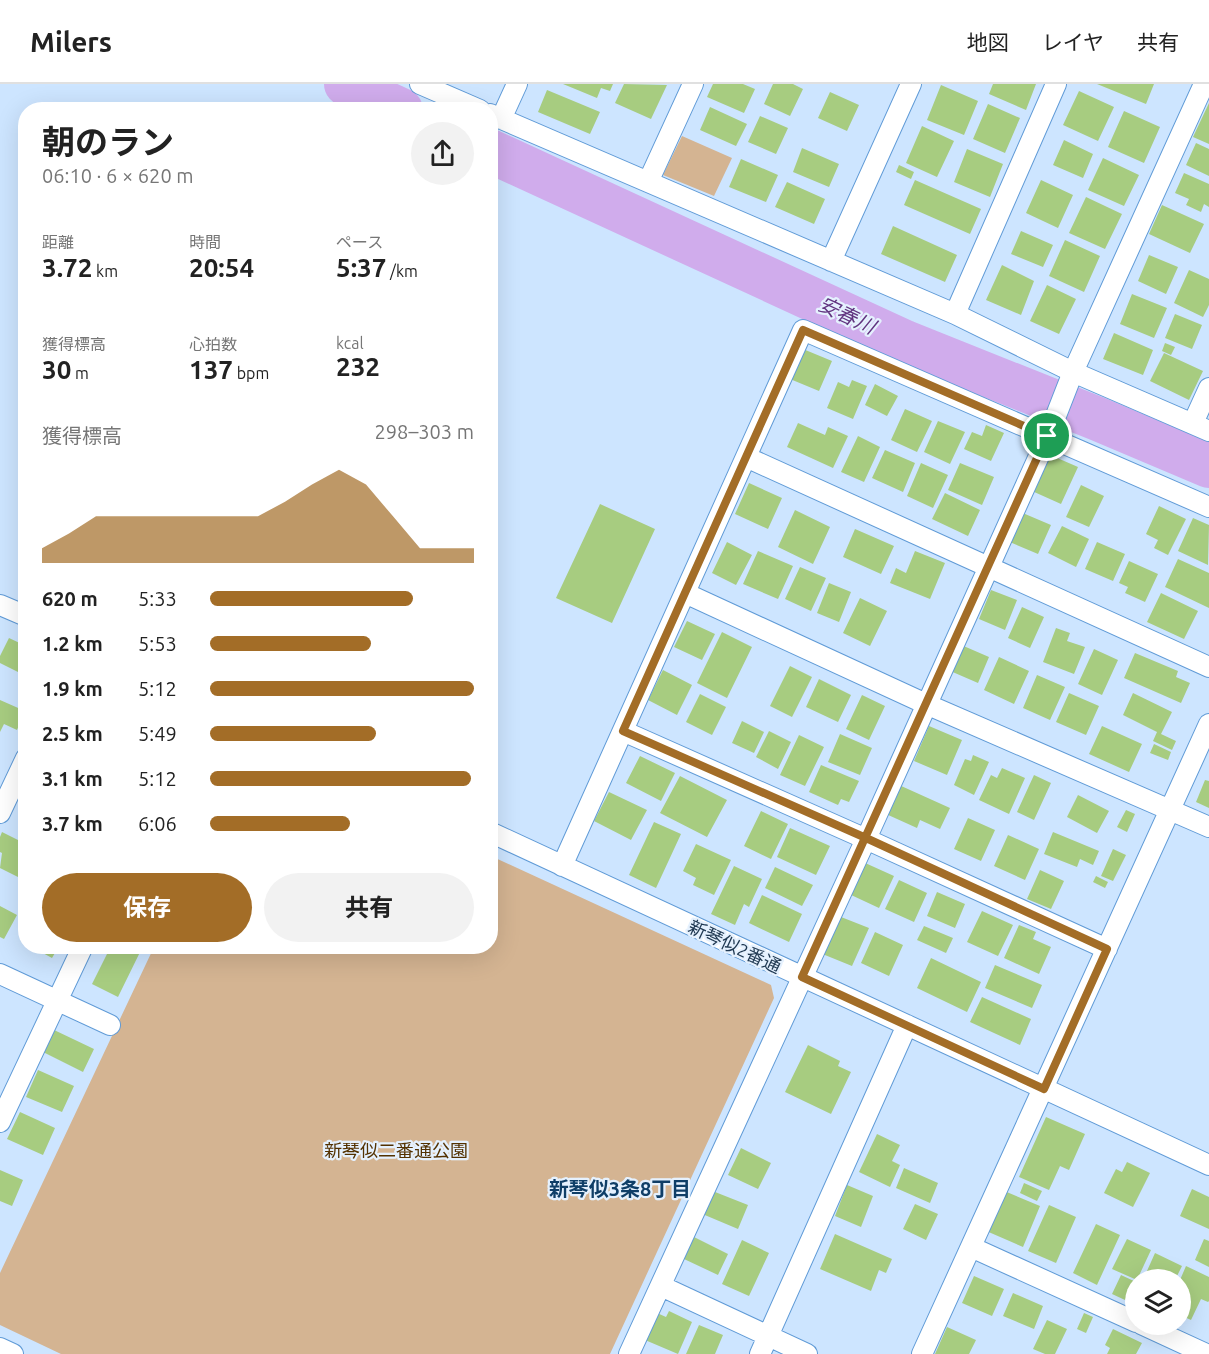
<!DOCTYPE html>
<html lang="ja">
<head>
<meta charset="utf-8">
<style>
	:root { --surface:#fff; --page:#f2f2f2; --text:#222; --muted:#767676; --line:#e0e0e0; --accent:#a36d27 }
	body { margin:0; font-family:Ubuntu,"Noto Sans JP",sans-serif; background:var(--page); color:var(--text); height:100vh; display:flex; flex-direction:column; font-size:22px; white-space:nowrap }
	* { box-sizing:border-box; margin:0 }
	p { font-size:20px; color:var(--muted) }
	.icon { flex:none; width:33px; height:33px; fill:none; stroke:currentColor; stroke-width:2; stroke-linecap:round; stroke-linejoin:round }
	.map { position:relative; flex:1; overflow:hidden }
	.drawer { position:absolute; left:18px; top:18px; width:480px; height:852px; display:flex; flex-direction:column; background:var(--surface); border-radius:24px; box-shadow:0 6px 24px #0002 }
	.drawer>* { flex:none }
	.tools { position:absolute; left:1125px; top:1185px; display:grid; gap:12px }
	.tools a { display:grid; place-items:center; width:66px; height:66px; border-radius:50%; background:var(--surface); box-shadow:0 6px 24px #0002; font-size:30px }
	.pin { position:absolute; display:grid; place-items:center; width:51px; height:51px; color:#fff; margin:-26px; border:3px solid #fff; border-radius:50%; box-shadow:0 2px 6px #0007 }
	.round { display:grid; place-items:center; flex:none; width:63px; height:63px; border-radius:32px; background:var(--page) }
	.head { display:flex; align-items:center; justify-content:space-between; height:102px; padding:0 24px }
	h1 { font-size:33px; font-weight:700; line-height:45px }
	.stats { display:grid; grid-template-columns:repeat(3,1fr); gap:9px; height:102px; padding:6px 24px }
	.stats div { display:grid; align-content:center }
	.stats b { font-size:26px; font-weight:700 }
	.stats small { font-size:16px; font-weight:400 }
	.stats p { font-size:16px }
	.chart { height:168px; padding:12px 24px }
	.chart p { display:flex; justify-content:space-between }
	.chart svg { width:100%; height:108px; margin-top:6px; fill:var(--accent); opacity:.7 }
	.action { display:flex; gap:12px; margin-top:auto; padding:12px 24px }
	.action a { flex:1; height:69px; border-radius:36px; background:var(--accent); color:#fff; font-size:24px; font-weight:700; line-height:69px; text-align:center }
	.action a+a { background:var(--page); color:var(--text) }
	ul { padding:0 24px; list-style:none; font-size:20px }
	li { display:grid; grid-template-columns:96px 72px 1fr; align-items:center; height:45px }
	li i { height:15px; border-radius:8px; background:var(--accent) }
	header { display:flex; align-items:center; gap:36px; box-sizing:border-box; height:84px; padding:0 30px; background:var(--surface); border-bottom:2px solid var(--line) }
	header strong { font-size:28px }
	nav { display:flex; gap:33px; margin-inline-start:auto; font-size:21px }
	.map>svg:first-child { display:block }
	.green { fill:#d4b492 }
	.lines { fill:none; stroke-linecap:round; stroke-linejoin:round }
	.river { stroke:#d0acec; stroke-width:44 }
	.building { fill:#a7cc80 }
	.street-casing { stroke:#609bd7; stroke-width:22 }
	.street { stroke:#fff; stroke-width:20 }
	.route-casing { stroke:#fff; stroke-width:12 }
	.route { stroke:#a36d27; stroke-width:8 }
	.labels { text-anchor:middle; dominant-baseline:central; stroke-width:4.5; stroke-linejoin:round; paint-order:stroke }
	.street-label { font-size:18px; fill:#1f3851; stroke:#e5f1fe }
	.park-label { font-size:18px; fill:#533100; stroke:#e5f1fe }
	.water-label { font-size:20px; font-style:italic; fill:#623580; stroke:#e5f1fe }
	.neighbourhood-label { font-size:20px; font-weight:bold; fill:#0f3e67; stroke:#e5f1fe }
</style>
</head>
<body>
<header>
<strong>Milers</strong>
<nav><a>地図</a><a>レイヤ</a><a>共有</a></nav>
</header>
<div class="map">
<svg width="1209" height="1270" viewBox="0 0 1209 1270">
	<rect width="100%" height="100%" fill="#cde5ff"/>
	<path class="green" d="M682,52L732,74L714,112L663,91Z
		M491,772L771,901L774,914L610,1270H61L0,1241V1189L154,863L490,862Z"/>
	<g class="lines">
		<path class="river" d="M346,0L401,26
			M490,67L905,258L1098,335L1209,382"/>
	</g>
	<path class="building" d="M563,0H613L610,7L601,4L597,14Z
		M624,0L667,1L651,35L615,19Z
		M713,0H743L755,5L744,29L707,13Z
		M773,0H793L803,5L790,32L764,20Z
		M993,0H1036L1026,26L989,10Z
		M1097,0H1154L1146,20Z
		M941,1L978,17L964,51L927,36Z
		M547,6L600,28L590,50L538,28Z
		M1079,7L1114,23L1098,57L1063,41Z
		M830,8L859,21L847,47L818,34Z
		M1209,19V60L1193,53Z
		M988,20L1020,34L1005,69L973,55Z
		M710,23L747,40L736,62L700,46Z
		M1124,27L1160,43L1144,79L1108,63Z
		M760,32L788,44L776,70L748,58Z
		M922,42L954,57L937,93L906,79Z
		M1064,56L1093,70L1083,94L1053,81Z
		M1196,59L1209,65V92L1186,81Z
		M802,64L839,80L829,103L793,88Z
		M967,65L1003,80L990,113L954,98Z
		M1103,74L1139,91L1124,122L1088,106Z
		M741,75L778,91L766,118L729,103Z
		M899,81L914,88L911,95L896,88Z
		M1184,89L1209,100V123L1204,120L1201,128L1186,121L1189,115L1175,109Z
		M915,96L981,125L970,150L904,121Z
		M1041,96L1073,111L1058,144L1026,129Z
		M787,98L825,115L814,140L775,123Z
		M1086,113L1122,130L1105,165L1069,149Z
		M1162,121L1204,140L1190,169L1149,150Z
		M893,142L957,171L945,198L881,170Z
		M1021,147L1053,161L1043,183L1011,170Z
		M1065,156L1100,172L1084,208L1049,192Z
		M1149,171L1178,183L1166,210L1138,197Z
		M1002,181L1034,197L1021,231L986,216Z
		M1189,186L1209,195V221L1203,233L1174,219Z
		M1047,201L1076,215L1059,250L1030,237Z
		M1132,210L1167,224L1154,254L1120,240Z
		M1175,230L1202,241L1192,265L1165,254Z
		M1114,249L1153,266L1143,291L1103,275Z
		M1165,259L1175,263L1171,271L1162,267Z
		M803,265L832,277L819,307L790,295Z
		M1164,269L1203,287L1189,316L1150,297Z
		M852,296L867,302L853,335L827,324L838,298L849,303Z
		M875,300L898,312L887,332L865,321Z
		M905,325L932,337L917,368L891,356Z
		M938,337L965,348L950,380L924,368Z
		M798,339L825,351L828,343L848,352L833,384L787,363Z
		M986,341L1004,349L991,377L964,365L972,348L982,352Z
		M858,352L880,363L864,398L841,388Z
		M885,366L915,379L903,408L872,394Z
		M1048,370L1078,383L1061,420L1032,407Z
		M921,379L948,391L933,424L907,412Z
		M960,379L994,393L982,421L948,406Z
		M749,399L782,414L768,445L735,430Z
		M1081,401L1104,412L1089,443L1066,433Z
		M945,409L980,426L968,452L932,435Z
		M600,420L655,445L612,539L556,514Z
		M1159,422L1186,435L1168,471L1154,464L1158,456L1146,450Z
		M795,426L830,443L813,480L778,463Z
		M1018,427L1051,441L1038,470L1005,456Z
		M1193,434L1209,441L1208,481L1178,467Z
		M1062,442L1089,455L1076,483L1048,469Z
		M855,445L894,462L881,490L843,473Z
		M727,458L752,471L736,501L712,489Z
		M1097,458L1125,470L1113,497L1085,485Z
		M758,467L793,482L778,515L743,500Z
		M915,467L945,479L930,515L890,499L896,484L906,489Z
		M1178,475L1209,489V524L1165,503Z
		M1129,477L1158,490L1145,518L1125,509L1128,503L1119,499Z
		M800,483L826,494L811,527L785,515Z
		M829,499L851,508L839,538L817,529Z
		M991,506L1017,516L1005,546L979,535Z
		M1161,509L1198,527L1184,555L1147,538Z
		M860,514L887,527L870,562L843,549Z
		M1022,523L1044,533L1030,564L1008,554Z
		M687,537L715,550L702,576L674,563Z
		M1056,544L1070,549L1067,557L1085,563L1074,590L1043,578Z
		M722,548L752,563L727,614L697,599Z
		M9,554L26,562V592L0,579V572Z
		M959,560L989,573L978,599L948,586Z
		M1094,565L1118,576L1102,611L1078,600Z
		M1135,569L1178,587L1176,593L1190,599L1181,619L1124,594Z
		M999,573L1029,587L1014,620L984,606Z
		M790,582L812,593L792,633L770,622Z
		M663,586L692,601L677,631L648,616Z
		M1037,591L1065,603L1050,636L1023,624Z
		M819,595L851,611L838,638L806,623Z
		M1069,609L1099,622L1086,651L1056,638Z
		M1133,609L1172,628L1161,650L1176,657L1172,666L1153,657L1157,648L1123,631Z
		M700,610L726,623L712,651L686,638Z
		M862,611L885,622L869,656L846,645Z
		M0,616L25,627L17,646L4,640L0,648Z
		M742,637L764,648L754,669L732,659Z
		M929,642L962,656L947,691L914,677Z
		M1102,642L1142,660L1129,688L1089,670Z
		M769,647L791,658L778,685L756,673Z
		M840,650L872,664L860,691L828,678Z
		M799,651L824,663L805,702L780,691Z
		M1154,660L1171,668L1168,676L1150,669Z
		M973,671L989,678L974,711L954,701L965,675L971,677Z
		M640,672L675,689L661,717L626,699Z
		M821,681L859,697L849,718L841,715L838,721L809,708Z
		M1002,684L1025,694L1009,730L979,716L991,691L997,694Z
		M1034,691L1051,699L1034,736L1017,728Z
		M680,692L727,716L707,753L660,729Z
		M1205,696L1209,697V724L1196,718Z
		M899,701L950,724L940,745L920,736L917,744L886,730Z
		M609,708L647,726L631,756L594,737Z
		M1078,711L1109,727L1097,749L1067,733Z
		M1126,726L1135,730L1127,748L1117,743Z
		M761,727L788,740L771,775L744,762Z
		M968,734L995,746L981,777L954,765Z
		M654,738L681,750L656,804L629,791Z
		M790,744L830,762L816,791L777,773Z
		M2,748L26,760V797L0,784L2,769L0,768V753Z
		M1053,748L1099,767L1093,781L1080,775L1077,783L1044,770Z
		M1008,751L1039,765L1025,796L994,782Z
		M696,760L731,776L714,811L693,801L696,794L683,787Z
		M1113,765L1126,771L1113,797L1101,792Z
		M863,778L894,792L879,824L849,810Z
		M734,782L762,795L749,823L744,820L735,841L711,830Z
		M775,783L813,801L802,822L765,804Z
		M1040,786L1064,797L1051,825L1027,815Z
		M1096,792L1108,798L1105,804L1093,798Z
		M899,796L927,809L914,838L885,825Z
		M937,808L965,820L955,844L927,832Z
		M762,811L802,830L789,858L749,839Z
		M0,822L17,831L4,855L0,853Z
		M982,827L1013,841L998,872L967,858Z
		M836,831L869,844L852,882L820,869Z
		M1019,841L1036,848L1033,855L1051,863L1039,890L1004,874Z
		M924,842L953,854L946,869L917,856Z
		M875,848L903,861L889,892L861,879Z
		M30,862H59L52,874Z
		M111,862H143L118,913L92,900Z
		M931,874L981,898L967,928L917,904Z
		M995,881L1042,901L1032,924L985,904Z
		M982,913L1031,935L1020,961L970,938Z
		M52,945L94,965L83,988L41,967Z
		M808,961L840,977L838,982L851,988L831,1030L785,1008Z
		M38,986L74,1002L62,1028L26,1013Z
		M20,1028L55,1044L43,1071L7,1055Z
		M1046,1033L1085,1050L1069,1086L1060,1082L1049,1106L1019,1093Z
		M877,1050L900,1061L892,1077L900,1081L890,1103L859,1088Z
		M741,1064L771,1079L758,1105L728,1091Z
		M1127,1078L1150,1089L1133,1123L1104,1109L1116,1085L1122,1088Z
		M904,1084L938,1099L930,1119L896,1104Z
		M0,1086L23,1096L12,1122L0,1117Z
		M1024,1099L1042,1107L1037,1117L1020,1109Z
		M847,1101L873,1112L861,1143L835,1132Z
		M1192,1105L1209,1113V1145L1180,1132Z
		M710,1106L748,1121L738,1145L700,1129Z
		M1002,1106L1040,1122L1023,1163L984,1146Z
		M915,1120L938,1130L926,1156L903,1145Z
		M1049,1121L1076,1133L1056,1179L1028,1167Z
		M1096,1140L1120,1151L1097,1201L1073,1189Z
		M835,1150L892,1175L886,1189L879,1186L871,1207L820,1185Z
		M694,1153L728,1170L718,1191L684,1175Z
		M1127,1155L1151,1166L1137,1196L1112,1185Z
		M1204,1155L1209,1157V1183L1195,1176Z
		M742,1156L769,1169L749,1212L722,1200Z
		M1155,1169L1182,1182L1175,1196H1143Z
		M1186,1182L1209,1193V1217L1208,1218L1201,1215L1191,1236L1180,1231V1196Z
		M1121,1191L1136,1198L1133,1206L1130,1205L1125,1216L1112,1210Z
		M974,1192L1004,1205L992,1232L962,1219Z
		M1013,1209L1043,1222L1034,1245L1003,1232Z
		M669,1227L692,1238L678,1270L645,1256L657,1229L666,1233Z
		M1084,1229L1093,1233L1086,1249L1077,1245Z
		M1047,1236L1067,1245L1055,1270H1045L1033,1265Z
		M699,1241L723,1251L715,1270H686Z
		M947,1243L976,1256L969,1270H935Z
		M1113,1245L1142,1259L1136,1270H1107L1110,1264L1105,1261Z"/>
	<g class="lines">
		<g class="street-casing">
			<path id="street" d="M420,0L480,26
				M490,30L955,230L1073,288L1209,347
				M501,35L517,0
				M648,98L693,0
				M831,177L911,0
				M955,230L1056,0
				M1193,339L1209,304
				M746,373L1209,583
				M685,509L926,620L1209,743
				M0,521L26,532
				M623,647L866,755L1107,865
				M0,729L26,674
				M490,748L1209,1081
				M562,782L803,246L1209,423
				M0,890L110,941
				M0,1038L83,862
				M971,1163L1136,1238
				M661,1202L807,1270
				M1141,1240L1206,1270
				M0,1264L13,1270
				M629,1270L866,755L1048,352L1073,288L1204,0
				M760,1270L907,941
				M922,1270L1209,640"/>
		</g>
		<use href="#street" class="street"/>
	</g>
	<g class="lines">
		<g class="route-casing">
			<path id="route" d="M1047,352L802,893L1044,1005L1107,865L866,754L623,647L803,246L1047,352"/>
		</g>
		<use href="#route" class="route"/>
	</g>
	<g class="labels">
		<g class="street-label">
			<text transform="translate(735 862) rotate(25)">新琴似2番通</text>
		</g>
		<g class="park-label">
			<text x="396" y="1066">新琴似二番通公園</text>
		</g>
		<g class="water-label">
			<text transform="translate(847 231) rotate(25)">安春川</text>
		</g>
		<g class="neighbourhood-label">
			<text x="620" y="1104">新琴似3条8丁目</text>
		</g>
	</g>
</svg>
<div class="tools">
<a><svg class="icon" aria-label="layers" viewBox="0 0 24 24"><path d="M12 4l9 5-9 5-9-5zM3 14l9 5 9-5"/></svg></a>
</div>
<div class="pin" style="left:1047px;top:352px;background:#1e9e55"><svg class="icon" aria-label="arrive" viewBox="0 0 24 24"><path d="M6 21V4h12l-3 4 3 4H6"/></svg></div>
<section class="drawer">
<div class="head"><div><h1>朝のラン</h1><p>06:10 · 6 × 620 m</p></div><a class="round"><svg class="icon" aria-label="share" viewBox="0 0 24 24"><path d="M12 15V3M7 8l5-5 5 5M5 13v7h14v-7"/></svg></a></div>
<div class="stats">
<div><p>距離</p><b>3.72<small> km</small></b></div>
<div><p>時間</p><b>20:54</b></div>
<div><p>ペース</p><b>5:37<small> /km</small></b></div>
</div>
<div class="stats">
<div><p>獲得標高</p><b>30<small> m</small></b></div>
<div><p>心拍数</p><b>137<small> bpm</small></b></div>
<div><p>kcal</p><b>232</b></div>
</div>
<div class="chart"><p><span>獲得標高</span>298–303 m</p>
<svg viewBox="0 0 160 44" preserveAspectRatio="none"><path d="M0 44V38L10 32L20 25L30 25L40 25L50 25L60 25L70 25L80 25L90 19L100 12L110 6L120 12L130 25L140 38L150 38L160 38V44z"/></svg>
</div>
<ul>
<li><b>620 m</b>5:33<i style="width:77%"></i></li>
<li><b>1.2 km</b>5:53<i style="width:61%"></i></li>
<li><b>1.9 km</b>5:12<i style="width:100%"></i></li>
<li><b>2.5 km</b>5:49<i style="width:63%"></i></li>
<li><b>3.1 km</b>5:12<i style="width:99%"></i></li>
<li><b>3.7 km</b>6:06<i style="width:53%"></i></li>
</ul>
<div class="action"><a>保存</a><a>共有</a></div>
</section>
</div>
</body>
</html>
